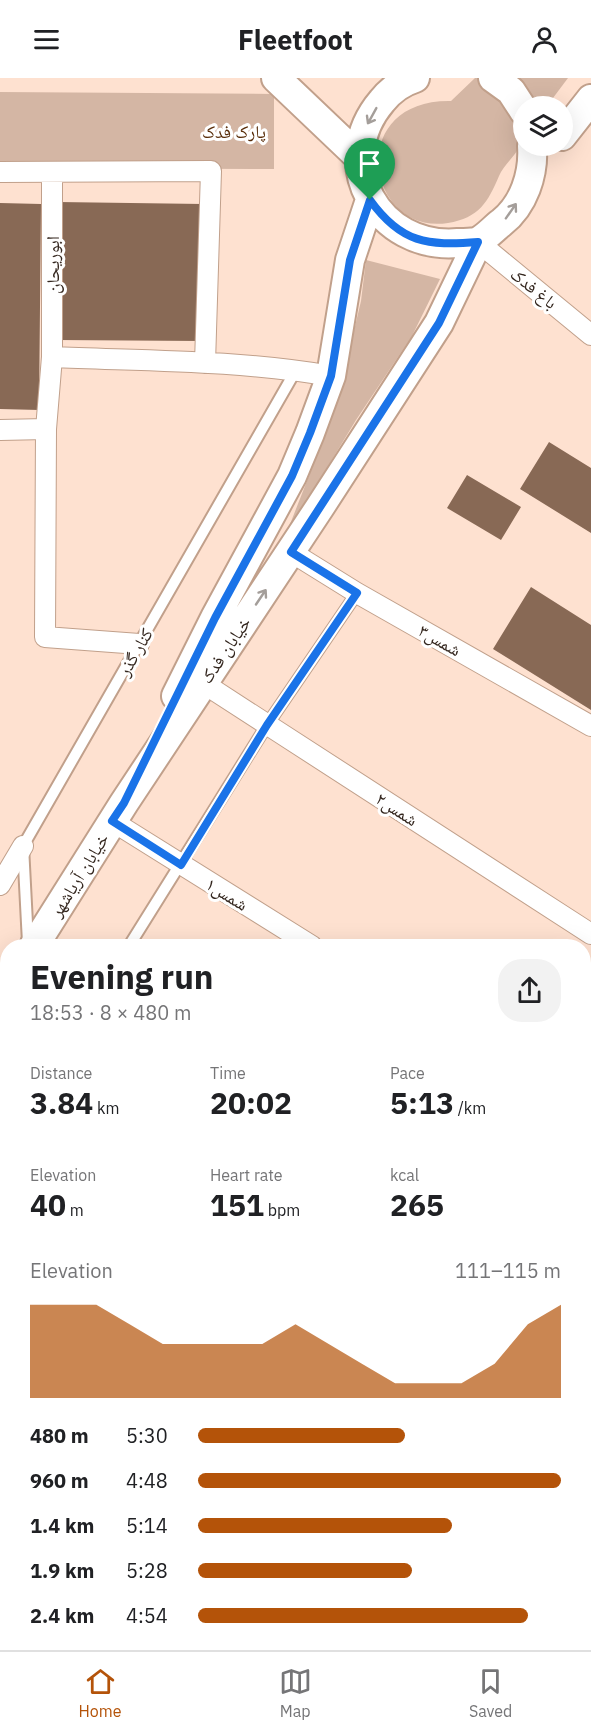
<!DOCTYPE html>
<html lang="en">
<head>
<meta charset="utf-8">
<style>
	:root { --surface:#fff; --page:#f2f2f2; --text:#202124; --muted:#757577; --line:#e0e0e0; --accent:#b45309 }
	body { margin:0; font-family:"IBM Plex Sans","Noto Naskh Arabic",sans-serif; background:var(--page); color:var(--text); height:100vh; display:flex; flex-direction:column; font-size:22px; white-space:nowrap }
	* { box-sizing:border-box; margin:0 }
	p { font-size:20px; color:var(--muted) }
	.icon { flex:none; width:33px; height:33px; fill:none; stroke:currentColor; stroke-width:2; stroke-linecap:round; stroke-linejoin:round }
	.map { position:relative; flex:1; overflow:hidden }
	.drawer { position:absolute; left:0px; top:861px; width:591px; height:711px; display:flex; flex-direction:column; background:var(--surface); border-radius:24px 24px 0 0; box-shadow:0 6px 24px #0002 }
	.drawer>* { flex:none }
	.controls { position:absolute; left:513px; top:18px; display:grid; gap:12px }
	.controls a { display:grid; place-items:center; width:60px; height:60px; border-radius:50%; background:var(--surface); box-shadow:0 6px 24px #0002; font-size:30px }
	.pin { position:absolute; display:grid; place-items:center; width:51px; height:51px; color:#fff; margin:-62px -26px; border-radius:50% 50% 50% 0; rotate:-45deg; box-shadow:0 0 6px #0007 }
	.pin .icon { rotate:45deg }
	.round { display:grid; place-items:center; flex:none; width:63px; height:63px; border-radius:24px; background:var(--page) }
	.head { display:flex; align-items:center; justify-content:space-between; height:102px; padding:0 30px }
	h1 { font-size:33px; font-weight:700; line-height:45px }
	.stats { display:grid; grid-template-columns:repeat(3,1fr); gap:9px; height:102px; padding:6px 30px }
	.stats div { display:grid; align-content:center }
	.stats b { font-size:30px; font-weight:700 }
	.stats small { font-size:16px; font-weight:400 }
	.stats p { font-size:16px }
	.chart { height:168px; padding:12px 30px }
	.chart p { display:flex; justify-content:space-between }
	.chart svg { width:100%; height:108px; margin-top:6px; fill:var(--accent); opacity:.7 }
	ul { padding:0 30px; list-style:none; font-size:20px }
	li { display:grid; grid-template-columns:96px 72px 1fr; align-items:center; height:45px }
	li i { height:15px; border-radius:8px; background:var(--accent) }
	header { display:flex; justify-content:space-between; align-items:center; height:78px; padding:0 30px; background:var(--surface); font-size:27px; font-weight:700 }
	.menu { display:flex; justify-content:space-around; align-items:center; height:84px; border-top:2px solid var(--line); background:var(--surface); font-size:16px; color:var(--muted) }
	.menu a { display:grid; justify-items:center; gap:3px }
	.menu .selected { color:var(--accent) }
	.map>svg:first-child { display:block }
	.green { fill:#d4b6a4 }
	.building { fill:#886955 }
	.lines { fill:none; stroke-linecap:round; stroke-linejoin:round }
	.service-casing { stroke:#c1a08b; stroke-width:14 }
	.minor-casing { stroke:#c1a08b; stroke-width:22 }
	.secondary-casing { stroke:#c1a08b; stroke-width:32 }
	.service { stroke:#fff; stroke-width:10 }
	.minor { stroke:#fff; stroke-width:20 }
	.secondary { stroke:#fff; stroke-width:28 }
	.oneway { stroke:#a49e9a }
	.route-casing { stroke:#fff; stroke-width:12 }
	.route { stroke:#1a73e8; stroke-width:8 }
	.labels { text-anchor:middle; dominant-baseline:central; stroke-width:6; stroke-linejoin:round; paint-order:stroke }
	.park-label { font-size:18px; fill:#582c08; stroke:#fff }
	.street-label { font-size:18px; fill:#34271f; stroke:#fff }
</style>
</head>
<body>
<header><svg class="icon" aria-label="menu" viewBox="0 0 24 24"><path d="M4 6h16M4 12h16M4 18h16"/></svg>Fleetfoot<svg class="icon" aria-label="person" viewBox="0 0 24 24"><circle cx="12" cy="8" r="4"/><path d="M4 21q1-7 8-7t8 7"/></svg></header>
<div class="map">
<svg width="591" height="1572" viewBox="0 0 591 1572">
	<rect width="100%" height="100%" fill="#fee1d0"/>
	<path class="green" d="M475,0H568L547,28H524C523,38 526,51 523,60C521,73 504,86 499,98C488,124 479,140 448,145C366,158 344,21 451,23Z
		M0,14L274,16V91L0,90Z
		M366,182L440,201L412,258L356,342L285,459L336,329L361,223Z"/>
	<path class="building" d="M58,124L203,126L202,263L57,262Z
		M0,125L41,126L39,332L0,331Z
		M549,364L591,390V455L520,411Z
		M467,397L521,429L501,462L447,430Z
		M531,509L591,547V632L493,571Z"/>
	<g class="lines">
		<g class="service-casing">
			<path id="service" d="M28,865L23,768L296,292
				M129,868L267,647L357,515"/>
		</g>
		<g class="minor-casing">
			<path id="minor" d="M0,94L211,93L205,285
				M478,164L591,257
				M52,279C144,283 239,282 331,298
				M46,351L45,559L139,566
				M0,352L46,351L52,279V94
				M291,474L357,515L591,648
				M203,605L591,856
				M112,743L312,868
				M0,807L23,768
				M584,1046L591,1051
				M584,1083L591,1071
				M0,1198L8,1202
				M0,1242L8,1257
				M584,1394L591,1406
				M0,1437L8,1444
				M89,1564V1572
				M278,1564L283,1572
				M492,1564L497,1572"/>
		</g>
		<g class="secondary-casing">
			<path id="secondary" d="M276,0L360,80
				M415,0C402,4 390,13 382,23C329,85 378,172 458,165C464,165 471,165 476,164C485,161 494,150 501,145C524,127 534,96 532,68
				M493,0L511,13L524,33
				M562,58L591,21
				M176,618L215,540L292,398L310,355L331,298L350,182L370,122
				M34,868L124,725L320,429L439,245L478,164
				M0,922L8,910"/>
		</g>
		<use href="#service" class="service"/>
		<use href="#minor" class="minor"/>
		<use href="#secondary" class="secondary"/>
	</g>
	<defs><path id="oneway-shaft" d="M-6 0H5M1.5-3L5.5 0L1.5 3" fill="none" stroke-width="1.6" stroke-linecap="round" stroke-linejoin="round" transform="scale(1.5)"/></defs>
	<g class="oneway">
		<use href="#oneway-shaft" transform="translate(372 38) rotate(119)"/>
		<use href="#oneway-shaft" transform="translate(511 133) rotate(-55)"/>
		<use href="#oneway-shaft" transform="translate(261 519) rotate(-56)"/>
	</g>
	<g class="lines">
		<g class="route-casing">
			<path id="route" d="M370,122C401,165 427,168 478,164L439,245L291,474L357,515L267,647L181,787L112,743L124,725L215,540L292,398L310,355L331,298L350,182Z"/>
		</g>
		<use href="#route" class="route"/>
	</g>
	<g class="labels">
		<g class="park-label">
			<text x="234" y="53">پارک فدک</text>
		</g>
		<g class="street-label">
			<text transform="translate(52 187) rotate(-90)">ابوریحان</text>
			<text transform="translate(534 210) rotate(39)">باغ فدک</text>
			<text transform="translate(440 562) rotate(30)">شمس۳</text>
			<text transform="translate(225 572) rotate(-56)">خیابان فدک</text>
			<text transform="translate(135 574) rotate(-60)">کنار گذر</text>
			<text transform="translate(397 731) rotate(33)">شمس۲</text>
			<text transform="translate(79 797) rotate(-58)">خیابان آریاشهر</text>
			<text transform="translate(227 816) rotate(32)">شمس۱</text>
		</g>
	</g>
</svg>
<div class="controls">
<a><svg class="icon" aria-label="layers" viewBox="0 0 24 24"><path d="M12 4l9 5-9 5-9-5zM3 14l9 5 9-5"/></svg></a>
</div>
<div class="pin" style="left:370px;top:122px;background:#1e9e55"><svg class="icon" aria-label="arrive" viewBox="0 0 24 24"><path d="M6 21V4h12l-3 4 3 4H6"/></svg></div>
<section class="drawer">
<div class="head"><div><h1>Evening run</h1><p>18:53 · 8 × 480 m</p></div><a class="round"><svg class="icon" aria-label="share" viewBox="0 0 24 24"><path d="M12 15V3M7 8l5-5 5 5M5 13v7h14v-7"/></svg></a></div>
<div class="stats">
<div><p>Distance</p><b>3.84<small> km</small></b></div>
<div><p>Time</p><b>20:02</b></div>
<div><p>Pace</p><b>5:13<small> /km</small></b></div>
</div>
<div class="stats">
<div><p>Elevation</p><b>40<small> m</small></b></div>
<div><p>Heart rate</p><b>151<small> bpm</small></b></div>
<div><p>kcal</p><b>265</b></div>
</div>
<div class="chart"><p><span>Elevation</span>111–115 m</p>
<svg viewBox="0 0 160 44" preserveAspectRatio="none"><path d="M0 44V6L10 6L20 6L30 14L40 22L50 22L60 22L70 22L80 14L90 22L100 30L110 38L120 38L130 38L140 30L150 14L160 6V44z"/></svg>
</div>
<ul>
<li><b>480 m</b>5:30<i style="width:57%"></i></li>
<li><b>960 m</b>4:48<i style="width:100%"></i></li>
<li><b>1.4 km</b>5:14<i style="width:70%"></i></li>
<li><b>1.9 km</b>5:28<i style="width:59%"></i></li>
<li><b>2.4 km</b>4:54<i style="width:91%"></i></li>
</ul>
</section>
</div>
<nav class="menu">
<a class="selected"><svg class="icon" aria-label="home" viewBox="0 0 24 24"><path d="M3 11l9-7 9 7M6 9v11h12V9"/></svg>Home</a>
<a><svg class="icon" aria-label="map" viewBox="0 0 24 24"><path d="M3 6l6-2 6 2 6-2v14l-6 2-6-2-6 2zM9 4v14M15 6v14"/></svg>Map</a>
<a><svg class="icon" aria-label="saved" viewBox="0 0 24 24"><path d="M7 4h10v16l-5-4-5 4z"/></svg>Saved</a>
</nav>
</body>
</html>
